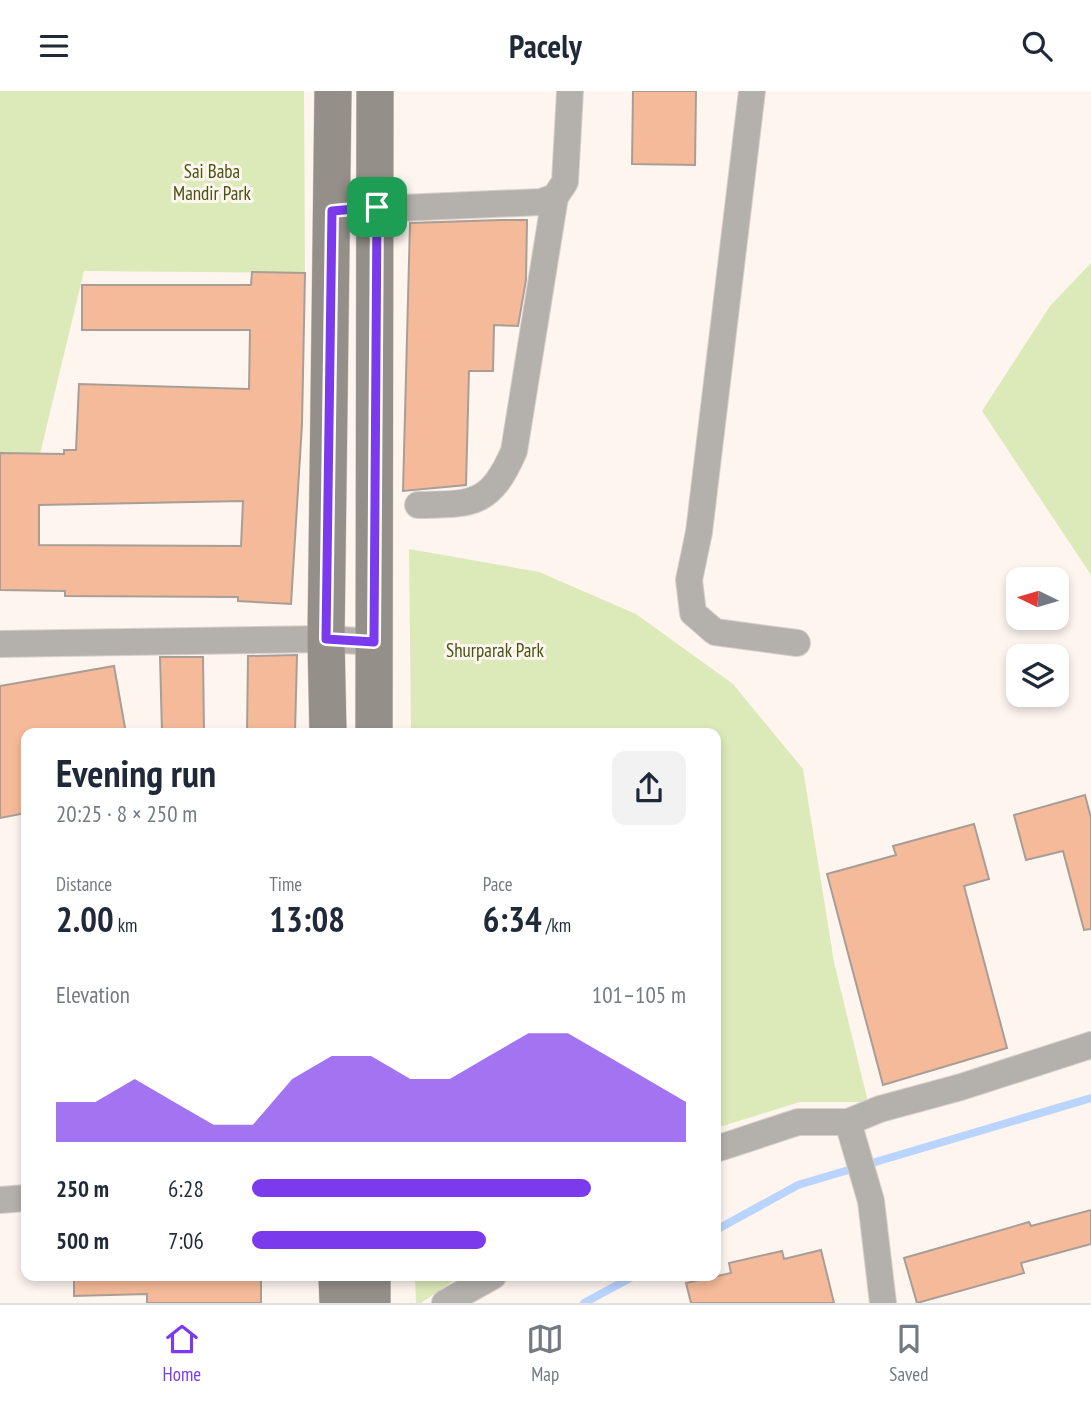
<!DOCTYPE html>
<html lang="en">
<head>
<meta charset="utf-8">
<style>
	:root { --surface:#fff; --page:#f2f2f3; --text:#1f2937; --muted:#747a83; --line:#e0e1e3; --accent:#7c3aed }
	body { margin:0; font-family:"PT Sans Narrow",sans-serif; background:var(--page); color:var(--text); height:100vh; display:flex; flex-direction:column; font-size:26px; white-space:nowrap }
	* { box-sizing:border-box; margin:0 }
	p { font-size:23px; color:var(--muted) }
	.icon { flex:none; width:38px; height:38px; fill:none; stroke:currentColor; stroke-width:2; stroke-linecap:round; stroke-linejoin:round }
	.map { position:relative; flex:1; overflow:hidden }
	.details { position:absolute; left:21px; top:637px; width:700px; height:553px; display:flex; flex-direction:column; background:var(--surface); border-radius:14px; box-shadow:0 4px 10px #0003 }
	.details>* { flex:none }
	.needle { width:46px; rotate:275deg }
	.controls { position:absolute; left:1006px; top:476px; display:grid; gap:14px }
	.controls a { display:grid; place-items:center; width:63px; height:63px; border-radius:14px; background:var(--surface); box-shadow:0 4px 10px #0003; font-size:35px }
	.pin { position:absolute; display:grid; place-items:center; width:60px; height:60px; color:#fff; margin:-30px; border-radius:14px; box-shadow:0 4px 10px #0006 }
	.round { display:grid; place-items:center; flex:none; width:74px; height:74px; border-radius:14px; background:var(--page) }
	.headline { display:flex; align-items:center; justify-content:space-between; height:119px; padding:0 35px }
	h1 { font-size:38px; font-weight:700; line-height:52px }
	.stats { display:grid; grid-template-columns:repeat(3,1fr); gap:10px; height:119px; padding:7px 35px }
	.stats div { display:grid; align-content:center }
	.stats b { font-size:35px; font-weight:700 }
	.stats small { font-size:19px; font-weight:400 }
	.stats p { font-size:19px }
	.chart { height:196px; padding:14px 35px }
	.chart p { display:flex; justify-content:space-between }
	.chart svg { width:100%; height:126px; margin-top:7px; fill:var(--accent); opacity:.7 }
	ul { padding:0 35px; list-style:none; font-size:23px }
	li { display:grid; grid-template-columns:112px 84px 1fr; align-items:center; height:52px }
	li i { height:18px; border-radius:9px; background:var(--accent) }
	header { display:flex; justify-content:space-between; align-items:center; height:91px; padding:0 35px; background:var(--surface); font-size:32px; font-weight:700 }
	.dock { display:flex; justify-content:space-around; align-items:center; height:98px; border-top:2px solid var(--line); background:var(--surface); font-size:19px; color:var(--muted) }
	.dock a { display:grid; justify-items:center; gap:4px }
	.dock .on { color:var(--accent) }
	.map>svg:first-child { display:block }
	.green { fill:#dceab9 }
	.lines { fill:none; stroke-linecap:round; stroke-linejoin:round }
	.stream { stroke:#b9d4fe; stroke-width:8 }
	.building { fill:#f5ba99; stroke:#a99e97; stroke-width:2; fill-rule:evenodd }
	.minor-casing { stroke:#d9d0cb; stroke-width:28 }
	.secondary-casing { stroke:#d9d0cb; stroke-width:38 }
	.minor { stroke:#b4b1ad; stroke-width:26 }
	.secondary { stroke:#948f89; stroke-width:37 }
	.route-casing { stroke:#fff; stroke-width:14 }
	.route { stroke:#7c3aed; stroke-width:9 }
	.labels { text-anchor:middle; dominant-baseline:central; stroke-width:6; stroke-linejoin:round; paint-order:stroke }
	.park-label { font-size:19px; fill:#465413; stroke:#fef5ef }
</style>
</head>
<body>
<header><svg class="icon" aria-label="menu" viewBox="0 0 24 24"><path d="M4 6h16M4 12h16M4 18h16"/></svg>Pacely<svg class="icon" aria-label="search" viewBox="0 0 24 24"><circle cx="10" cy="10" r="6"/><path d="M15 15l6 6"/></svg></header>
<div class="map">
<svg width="1091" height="1212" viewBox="0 0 1091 1212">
	<rect width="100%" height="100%" fill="#fef5ef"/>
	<path class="green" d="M0,0H304L305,182L84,180L40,363L0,365Z
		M1091,172V484L982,320L1050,215Z
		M409,458L539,481L636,523L733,593L803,678L834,871L868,1011H800L716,1037V642H411Z
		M415,1185H460L421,1212H416Z"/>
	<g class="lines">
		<path class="stream" d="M716,1139L798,1094L1091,1007
			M584,1212L634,1185"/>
	</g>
	<path class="building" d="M633,0H696L695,74L632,73Z
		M500,129H527L526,189L518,235L494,234L493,280H469L466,394L403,400L410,132Z
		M252,181L305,182L302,333L291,513L238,510V506L65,505V500L0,499V362L64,363V359H76L79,293L249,298L250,239H82V194H251ZM243,410L241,455L39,454V414Z
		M297,564L295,642H247L248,565Z
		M160,566H203L204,642H162Z
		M114,575L126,642H26V722L0,727V595Z
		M1085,704L1091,727V838L1084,839L1063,760L1026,769L1014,724Z
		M974,733L989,788L964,795L1007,957L883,994L827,783L896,764L893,755Z
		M1091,1119V1153L1021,1172L1024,1182L917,1212L904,1167L1029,1131L1031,1135Z
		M821,1159L834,1212H691L686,1192L731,1182L729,1172L782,1160L784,1168Z
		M74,1185H261V1212H147V1203L74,1205Z"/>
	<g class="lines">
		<g class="minor-casing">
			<path id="minor" d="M752,0L699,441L689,489L693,522L715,541L797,552
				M332,120L541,111L555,106L565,91L570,0
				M418,414C473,413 490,415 514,360L555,106
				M0,553L326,548L374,551
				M848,1031L871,1110L883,1212
				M716,1058L798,1031H848L880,1018L961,996L1091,954
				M0,1109L26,1107
				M445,1212L493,1185"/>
		</g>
		<g class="secondary-casing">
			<path id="secondary" d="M328,642L326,548L333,0
				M374,642L375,0
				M337,1185L338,1212
				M372,1212V1185"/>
		</g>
		<use href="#minor" class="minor"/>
		<use href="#secondary" class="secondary"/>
	</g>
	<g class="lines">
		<g class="route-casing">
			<path id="route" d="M377,116L374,551L326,548L332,120Z"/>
		</g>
		<use href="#route" class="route"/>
	</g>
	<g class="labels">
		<g class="park-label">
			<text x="212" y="80">Sai Baba<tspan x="212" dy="22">Mandir Park</tspan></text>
			<text x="495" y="559">Shurparak Park</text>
		</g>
	</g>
</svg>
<div class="controls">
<a><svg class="needle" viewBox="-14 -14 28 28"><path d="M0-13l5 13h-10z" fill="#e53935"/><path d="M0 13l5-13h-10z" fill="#747a83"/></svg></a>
<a><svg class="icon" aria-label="layers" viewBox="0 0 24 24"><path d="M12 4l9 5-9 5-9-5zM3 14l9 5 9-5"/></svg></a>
</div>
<div class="pin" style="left:377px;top:116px;background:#1e9e55"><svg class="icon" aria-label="arrive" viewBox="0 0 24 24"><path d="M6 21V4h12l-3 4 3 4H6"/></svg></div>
<section class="details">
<div class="headline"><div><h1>Evening run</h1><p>20:25 · 8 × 250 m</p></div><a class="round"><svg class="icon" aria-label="share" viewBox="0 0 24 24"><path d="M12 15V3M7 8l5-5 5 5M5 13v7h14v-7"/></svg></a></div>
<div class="stats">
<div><p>Distance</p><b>2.00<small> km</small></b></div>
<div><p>Time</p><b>13:08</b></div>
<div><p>Pace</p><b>6:34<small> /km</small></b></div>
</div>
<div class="chart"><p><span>Elevation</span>101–105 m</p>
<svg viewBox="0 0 160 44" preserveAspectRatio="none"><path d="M0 44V30L10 30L20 22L30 30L40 38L50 38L60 22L70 14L80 14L90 22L100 22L110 14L120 6L130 6L140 14L150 22L160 30V44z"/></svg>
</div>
<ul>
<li><b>250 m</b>6:28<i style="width:78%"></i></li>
<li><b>500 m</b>7:06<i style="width:54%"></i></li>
</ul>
</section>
</div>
<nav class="dock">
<a class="on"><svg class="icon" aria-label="home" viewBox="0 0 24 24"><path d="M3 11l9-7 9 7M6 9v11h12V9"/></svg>Home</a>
<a><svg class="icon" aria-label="map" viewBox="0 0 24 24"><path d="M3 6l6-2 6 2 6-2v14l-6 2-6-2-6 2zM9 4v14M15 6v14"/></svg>Map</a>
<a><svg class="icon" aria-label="saved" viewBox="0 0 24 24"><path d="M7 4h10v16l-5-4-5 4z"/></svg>Saved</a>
</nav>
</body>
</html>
